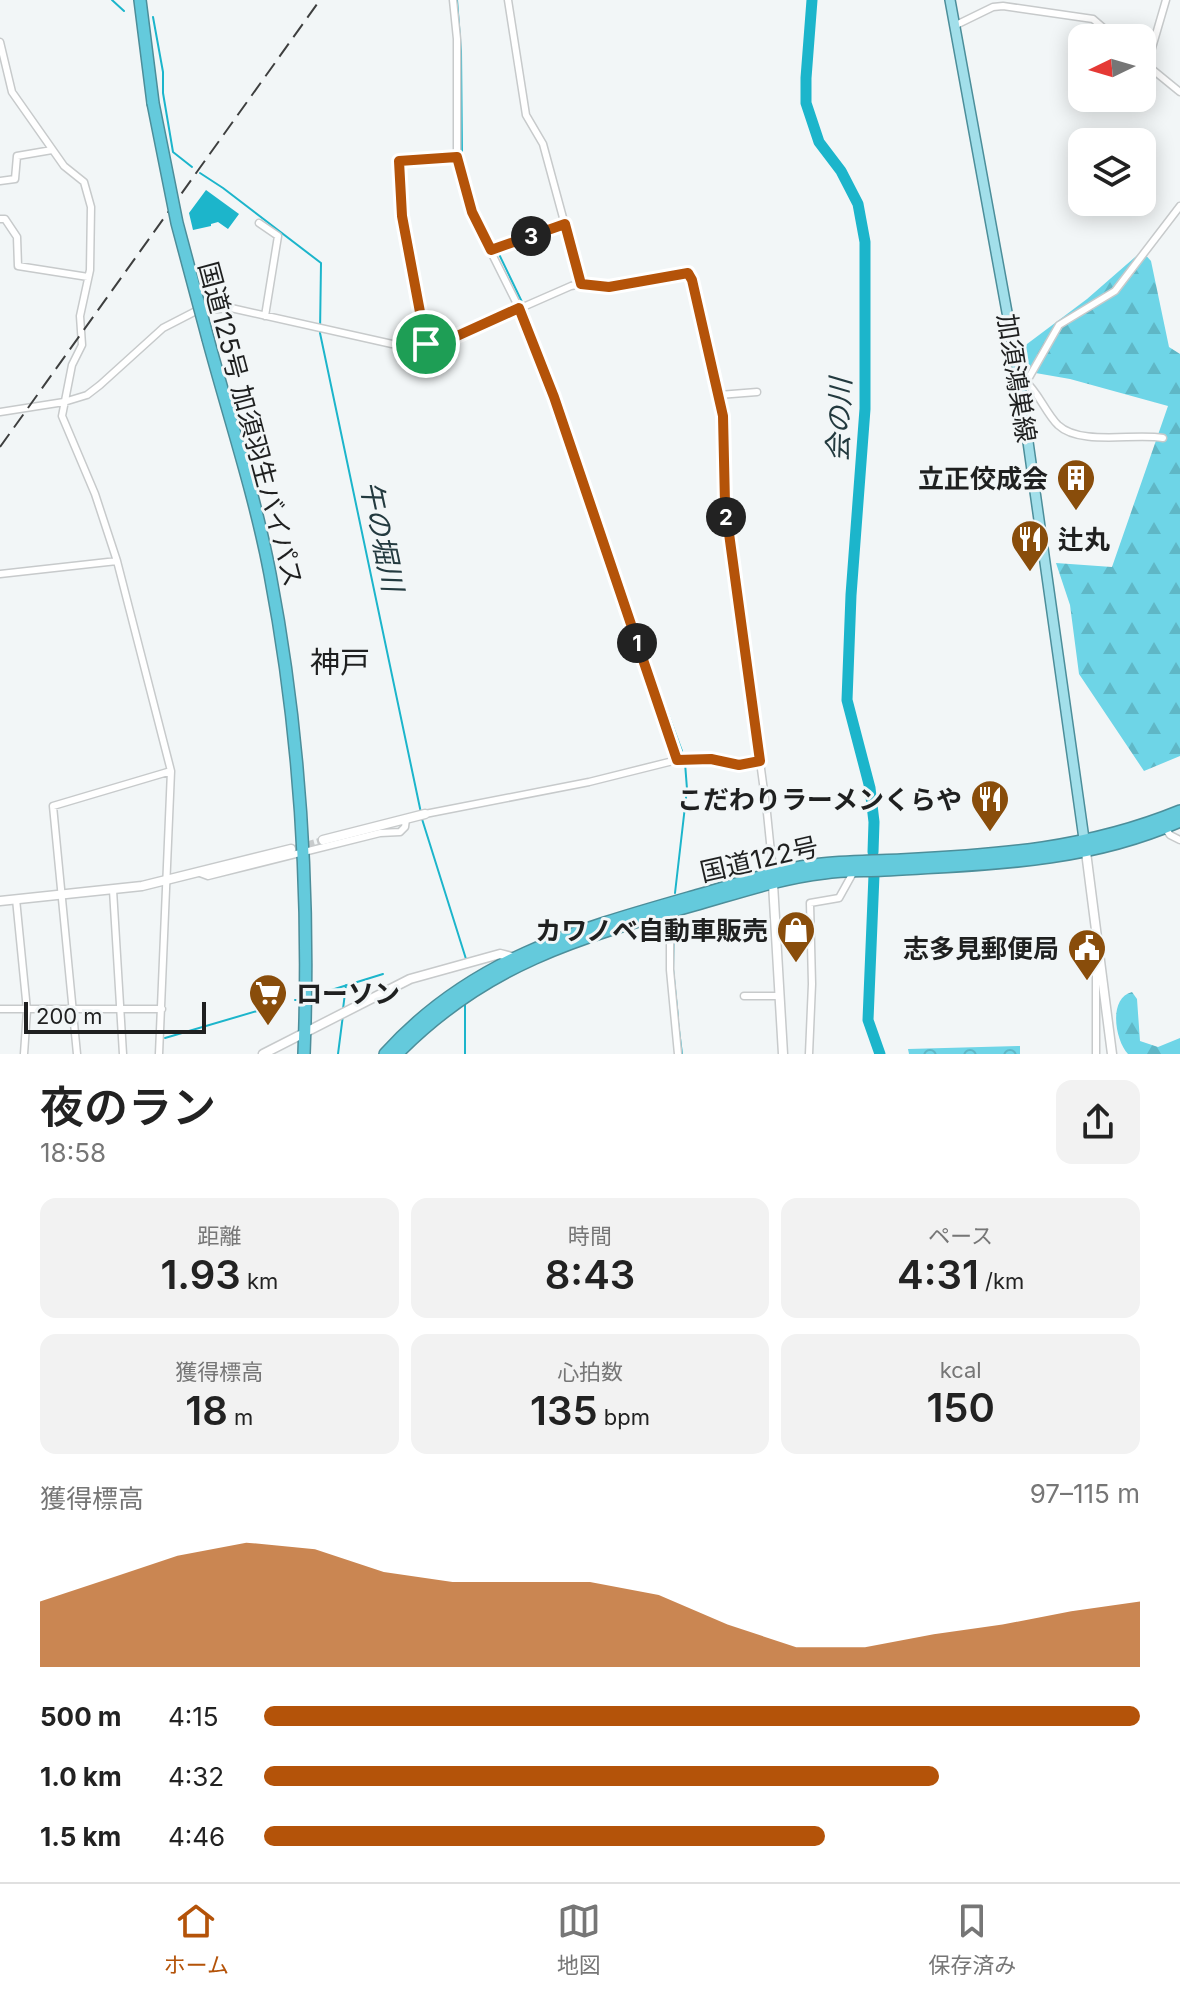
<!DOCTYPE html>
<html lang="ja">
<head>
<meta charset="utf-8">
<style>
	:root { --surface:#fff; --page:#f2f2f2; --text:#222; --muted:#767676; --line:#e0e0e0; --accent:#b45309 }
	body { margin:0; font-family:Inter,"Noto Sans JP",sans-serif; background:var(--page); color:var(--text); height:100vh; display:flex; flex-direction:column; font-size:30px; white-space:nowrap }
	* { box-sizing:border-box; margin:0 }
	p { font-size:26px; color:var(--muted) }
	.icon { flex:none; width:44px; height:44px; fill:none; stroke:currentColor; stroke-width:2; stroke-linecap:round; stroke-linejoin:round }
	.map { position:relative; height:1054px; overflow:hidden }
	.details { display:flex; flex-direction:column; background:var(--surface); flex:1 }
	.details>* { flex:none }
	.needle { width:52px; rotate:265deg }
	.controls { position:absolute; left:1068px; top:24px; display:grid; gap:16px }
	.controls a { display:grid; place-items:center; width:88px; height:88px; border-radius:16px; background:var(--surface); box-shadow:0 4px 20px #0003; font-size:40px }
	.scale { position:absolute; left:24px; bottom:20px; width:182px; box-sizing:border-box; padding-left:8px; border:4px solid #1f2020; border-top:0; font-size:22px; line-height:28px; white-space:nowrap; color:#1f2020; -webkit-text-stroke:6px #f2f6f7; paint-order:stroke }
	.pin { position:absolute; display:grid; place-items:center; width:68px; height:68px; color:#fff; margin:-34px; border:4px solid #fff; border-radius:50%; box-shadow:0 2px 8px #0007 }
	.km { position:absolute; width:40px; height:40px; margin:-20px; border-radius:50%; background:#222; color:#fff; font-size:22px; line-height:40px; text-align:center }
	.round { display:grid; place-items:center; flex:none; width:84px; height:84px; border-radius:16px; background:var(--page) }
	.summary { display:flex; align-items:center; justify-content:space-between; height:136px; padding:0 40px }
	h1 { font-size:44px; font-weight:600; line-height:60px }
	.stats { display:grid; grid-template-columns:repeat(3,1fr); gap:12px; height:136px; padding:8px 40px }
	.stats div { display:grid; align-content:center; border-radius:16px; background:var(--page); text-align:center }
	.stats b { font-size:40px; font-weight:600 }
	.stats small { font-size:22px; font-weight:400 }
	.stats p { font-size:22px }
	.chart { height:224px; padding:16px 40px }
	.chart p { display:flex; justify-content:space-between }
	.chart svg { width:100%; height:144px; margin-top:8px; fill:var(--accent); opacity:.7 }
	ul { padding:0 40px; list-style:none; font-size:26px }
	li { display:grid; grid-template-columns:128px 96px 1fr; align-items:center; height:60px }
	li i { height:20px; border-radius:10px; background:var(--accent) }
	.dock { display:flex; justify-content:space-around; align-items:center; height:112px; border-top:2px solid var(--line); background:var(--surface); font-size:22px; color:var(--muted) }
	.dock a { display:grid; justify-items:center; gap:4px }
	.dock .active { color:var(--accent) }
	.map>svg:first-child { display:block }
	.forest { fill:url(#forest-firs) }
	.park { fill:url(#park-crowns) }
	.water { fill:#1cb5cb }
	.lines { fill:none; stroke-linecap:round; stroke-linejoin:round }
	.stream { stroke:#1cb5cb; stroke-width:2 }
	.river { stroke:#1cb5cb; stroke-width:11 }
	.street-tunnel { stroke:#c8cbcc; stroke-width:6; stroke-dasharray:6 3; stroke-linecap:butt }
	.street-casing { stroke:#c7cacb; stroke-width:9 }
	.secondary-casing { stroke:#c7cacb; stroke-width:11 }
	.primary-casing { stroke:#4c8e9a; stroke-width:12 }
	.highway-casing { stroke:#4c8e9a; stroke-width:14 }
	.street { stroke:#fff; stroke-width:6 }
	.secondary { stroke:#fff; stroke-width:8 }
	.primary { stroke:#a2dfea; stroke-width:9 }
	.highway { stroke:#64cadc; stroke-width:11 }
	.rail { stroke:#3e3f3f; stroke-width:2; stroke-dasharray:16 8; stroke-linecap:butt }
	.highway-bridge-casing { stroke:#4c8e9a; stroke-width:14; stroke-linecap:butt }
	.highway-bridge { stroke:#64cadc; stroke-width:11 }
	.route-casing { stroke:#fff; stroke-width:16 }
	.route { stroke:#b45309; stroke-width:10 }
	.labels { text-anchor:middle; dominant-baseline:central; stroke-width:6; stroke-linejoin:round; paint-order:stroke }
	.street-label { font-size:26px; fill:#1f2020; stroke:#f2f6f7 }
	.poi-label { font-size:26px; font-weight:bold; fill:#1f2020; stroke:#f2f6f7; text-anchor:end }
	.water-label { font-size:28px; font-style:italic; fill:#233a3f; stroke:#f2f6f7 }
	.quarter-label { font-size:30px; fill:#1f2020; stroke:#f2f6f7 }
</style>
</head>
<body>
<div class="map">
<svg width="1180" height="1054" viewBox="0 0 1180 1054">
	<defs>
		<pattern id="forest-firs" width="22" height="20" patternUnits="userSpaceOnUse" patternTransform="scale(2)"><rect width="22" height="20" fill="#6ed5e7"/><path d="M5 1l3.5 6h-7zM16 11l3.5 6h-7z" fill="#5fb7c6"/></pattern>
		<pattern id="park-crowns" width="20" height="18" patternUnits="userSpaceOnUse" patternTransform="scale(2)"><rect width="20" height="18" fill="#6ed5e7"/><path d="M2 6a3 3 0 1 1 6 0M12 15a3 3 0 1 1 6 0" fill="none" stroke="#5fb7c6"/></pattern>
	</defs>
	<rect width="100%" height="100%" fill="#f2f6f7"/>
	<path class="forest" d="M1142,251L1151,261L1169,347L1180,354V756L1144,771L1079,674L1070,605L1056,563L1112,567L1168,406L1070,379L1024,371L1023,347L1087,299Z
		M1132,992L1137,999L1140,1041L1158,1047L1180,1038V1054H1128C1115,1040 1108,998 1132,992Z"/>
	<path class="park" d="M1020,1046V1054H909L908,1049Z"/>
	<path class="water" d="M206,190L239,214L228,229L218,222L211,224V226L193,230L189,213Z"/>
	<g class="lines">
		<path class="stream" d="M112,0L124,11
			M457,0L461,51L462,156
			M153,17L163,72V93L173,152L192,167
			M463,160L478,214L495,245
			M200,173L223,188L321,263L320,333L421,813
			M497,250L522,302
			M526,311C583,456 627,605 682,751
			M422,819L466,959
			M675,893L687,789L685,763
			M674,919L673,969L678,1018
			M328,991L383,974
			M295,1000H297
			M343,1009L346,985
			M678,1022L682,1054
			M165,1038L274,1006
			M338,1054L343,1015
			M465,1054V1003"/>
		<path class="river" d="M812,0L806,78V103L819,142L841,171L858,204L865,242V409L851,595L847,700L870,788L874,822L873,852
			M874,875L868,1020L880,1054"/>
		<path class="street-tunnel" d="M291,849L323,840"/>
		<g class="street-casing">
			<path id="street" d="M453,0L457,39V157L465,189L479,228L519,308L554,397L677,760
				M508,0L526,115L543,144L581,284
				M954,26L993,7L1003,6L1093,19L1115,38
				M0,42L12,92L64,166L84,182L91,207L90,270L80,316L82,345L72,365L62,416L95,494L117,561L171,771L159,1054
				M1142,61L1180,92
				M1147,65L1166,0
				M0,181L15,179L17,156L52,150
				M0,219H5L17,237L18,266L88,277
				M259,223L278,236L265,316
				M491,250L565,224
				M426,344L402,216L399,161L457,157
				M1024,380C1038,391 1045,412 1058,425C1080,446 1134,433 1163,438
				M1027,381L1059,325L1115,291L1180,206
				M719,395L757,392
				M0,412L64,402L87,395L100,385L163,328L196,311L231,308L392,344H426L457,336L571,286L581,284L609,287L688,273L692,280L723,416L725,504L767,813L773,872
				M0,574L117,561
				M425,814L589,782L677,760L711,759L739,765L760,761
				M1165,828L1170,835L1180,840
				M200,873L208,876L380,833L400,832L405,827L406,819
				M113,890L123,1054
				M16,899L27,1010L24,1054
				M670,912V970L678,1054
				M1096,944V1054
				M744,996H778
				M0,1009H162
				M77,1054L53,806L171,771
				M809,1054L812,984L810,903L839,898L854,871"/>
		</g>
		<g class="secondary-casing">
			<path id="secondary" d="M323,840L425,814
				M1086,852L1112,1054
				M773,884L783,1054
				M0,901L142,886L291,849
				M263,1054L410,979L500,954L516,958"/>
		</g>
		<g class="primary-casing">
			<path id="primary" d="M950,0L1019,378L1085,846"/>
		</g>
		<g class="highway-casing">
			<path id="highway" d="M140,0L153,103
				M208,339C229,417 255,495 270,574C300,731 310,895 304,1054
				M385,1054C471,958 580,929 699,895C739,884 781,868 822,864C848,861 875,861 901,860C1000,855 1087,849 1180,811
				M397,1054C485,964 577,938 694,905C737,893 780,878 824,873C843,870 864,871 884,870C985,864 1086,863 1180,821"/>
		</g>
		<use href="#street" class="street"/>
		<use href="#secondary" class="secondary"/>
		<use href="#primary" class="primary"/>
		<use href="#highway" class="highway"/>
		<path class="rail" d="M0,447L320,0"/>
		<g class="highway-bridge-casing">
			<path id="highway-bridge" d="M153,103L177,223L208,339"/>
		</g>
		<use href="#highway-bridge" class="highway-bridge"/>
	</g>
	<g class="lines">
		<g class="route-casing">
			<path id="route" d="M457,157L472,212L491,250L565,224L581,284L609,287L688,273L692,280L723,416L725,504L760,761L739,765L711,759L677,760L554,397L519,308L457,336L426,344L402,216L399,161Z"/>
		</g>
		<use href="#route" class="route"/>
	</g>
	<defs>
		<g id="building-pin" transform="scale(2)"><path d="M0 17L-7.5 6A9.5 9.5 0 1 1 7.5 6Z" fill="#894d0b" stroke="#f2f6f7"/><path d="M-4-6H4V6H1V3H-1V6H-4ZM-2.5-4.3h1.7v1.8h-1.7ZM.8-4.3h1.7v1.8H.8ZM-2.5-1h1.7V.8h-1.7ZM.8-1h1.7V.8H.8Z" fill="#fff"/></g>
		<g id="restaurant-pin" transform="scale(2)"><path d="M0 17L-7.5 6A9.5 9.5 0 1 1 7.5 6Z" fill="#894d0b" stroke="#f2f6f7"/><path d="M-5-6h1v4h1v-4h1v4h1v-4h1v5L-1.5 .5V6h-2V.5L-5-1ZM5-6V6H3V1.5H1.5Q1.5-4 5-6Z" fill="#fff"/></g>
		<g id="shop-pin" transform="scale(2)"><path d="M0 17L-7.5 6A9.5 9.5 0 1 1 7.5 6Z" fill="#894d0b" stroke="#f2f6f7"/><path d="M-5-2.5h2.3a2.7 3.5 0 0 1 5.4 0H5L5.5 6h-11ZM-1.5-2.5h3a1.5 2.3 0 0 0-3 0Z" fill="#fff"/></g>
		<g id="civic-pin" transform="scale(2)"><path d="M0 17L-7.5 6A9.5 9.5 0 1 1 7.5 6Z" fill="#894d0b" stroke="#f2f6f7"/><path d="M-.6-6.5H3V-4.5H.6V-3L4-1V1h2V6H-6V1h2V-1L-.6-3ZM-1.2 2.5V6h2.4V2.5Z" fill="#fff"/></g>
		<g id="supermarket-pin" transform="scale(2)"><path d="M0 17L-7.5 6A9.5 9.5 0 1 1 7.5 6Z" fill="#894d0b" stroke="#f2f6f7"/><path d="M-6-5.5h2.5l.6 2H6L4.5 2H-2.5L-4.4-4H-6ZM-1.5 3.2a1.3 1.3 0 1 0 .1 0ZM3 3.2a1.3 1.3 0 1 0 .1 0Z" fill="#fff"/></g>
	</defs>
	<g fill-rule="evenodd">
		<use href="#building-pin" x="1076" y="478"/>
		<use href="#restaurant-pin" x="1030" y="539"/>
		<use href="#restaurant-pin" x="990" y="799"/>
		<use href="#shop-pin" x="796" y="930"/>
		<use href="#civic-pin" x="1087" y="948"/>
		<use href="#supermarket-pin" x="268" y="993"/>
	</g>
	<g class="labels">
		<g class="street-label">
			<text transform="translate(1017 378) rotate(81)">加須鴻巣線</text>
			<text transform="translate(251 424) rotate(75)">国道125号 加須羽生バイパス</text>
			<text transform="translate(759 859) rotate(-13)">国道122号</text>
		</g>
		<g class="poi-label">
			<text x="1048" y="478">立正佼成会</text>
			<text x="1058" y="539" text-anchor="start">辻丸</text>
			<text x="962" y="799">こだわりラーメンくらや</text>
			<text x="768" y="930">カワノベ自動車販売</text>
			<text x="1059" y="948">志多見郵便局</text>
			<text x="296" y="993" text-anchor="start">ローソン</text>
		</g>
		<g class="water-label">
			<text transform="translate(839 420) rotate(-88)">会の川</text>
			<text transform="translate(382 536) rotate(78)">午の堀川</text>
		</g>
		<g class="quarter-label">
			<text x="340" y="662">神戸</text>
		</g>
	</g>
</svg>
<div class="controls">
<a><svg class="needle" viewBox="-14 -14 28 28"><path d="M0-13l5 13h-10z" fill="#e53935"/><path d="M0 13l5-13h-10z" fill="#767676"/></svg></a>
<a><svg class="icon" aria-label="layers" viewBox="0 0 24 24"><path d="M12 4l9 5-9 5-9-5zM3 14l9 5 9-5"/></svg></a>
</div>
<div class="scale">200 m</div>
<div class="pin" style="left:426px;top:344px;background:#1e9e55"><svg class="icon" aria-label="arrive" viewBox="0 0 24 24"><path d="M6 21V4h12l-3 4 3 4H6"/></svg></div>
<b class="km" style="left:637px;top:643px">1</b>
<b class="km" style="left:726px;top:517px">2</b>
<b class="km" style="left:531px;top:236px">3</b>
</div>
<section class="details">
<div class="summary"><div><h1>夜のラン</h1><p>18:58</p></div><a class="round"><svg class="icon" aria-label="share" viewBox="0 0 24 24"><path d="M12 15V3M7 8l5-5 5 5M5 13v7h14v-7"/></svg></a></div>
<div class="stats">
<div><p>距離</p><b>1.93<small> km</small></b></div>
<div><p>時間</p><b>8:43</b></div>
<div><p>ペース</p><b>4:31<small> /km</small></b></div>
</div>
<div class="stats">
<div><p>獲得標高</p><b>18<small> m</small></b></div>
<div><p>心拍数</p><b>135<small> bpm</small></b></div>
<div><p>kcal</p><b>150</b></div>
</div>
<div class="chart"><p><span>獲得標高</span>97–115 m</p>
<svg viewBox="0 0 160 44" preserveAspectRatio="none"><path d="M0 44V24L10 17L20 10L30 6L40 8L50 15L60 18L70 18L80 18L90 22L100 31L110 38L120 38L130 34L140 31L150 27L160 24V44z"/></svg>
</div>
<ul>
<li><b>500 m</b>4:15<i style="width:100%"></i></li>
<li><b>1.0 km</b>4:32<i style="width:77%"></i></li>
<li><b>1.5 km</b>4:46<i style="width:64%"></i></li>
</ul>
</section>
<nav class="dock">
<a class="active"><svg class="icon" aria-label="home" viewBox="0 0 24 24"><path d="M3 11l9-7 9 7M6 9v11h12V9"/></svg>ホーム</a>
<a><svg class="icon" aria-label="map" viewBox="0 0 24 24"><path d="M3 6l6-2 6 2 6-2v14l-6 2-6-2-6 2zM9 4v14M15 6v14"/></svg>地図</a>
<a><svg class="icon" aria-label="saved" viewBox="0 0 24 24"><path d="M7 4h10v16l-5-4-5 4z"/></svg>保存済み</a>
</nav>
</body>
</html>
